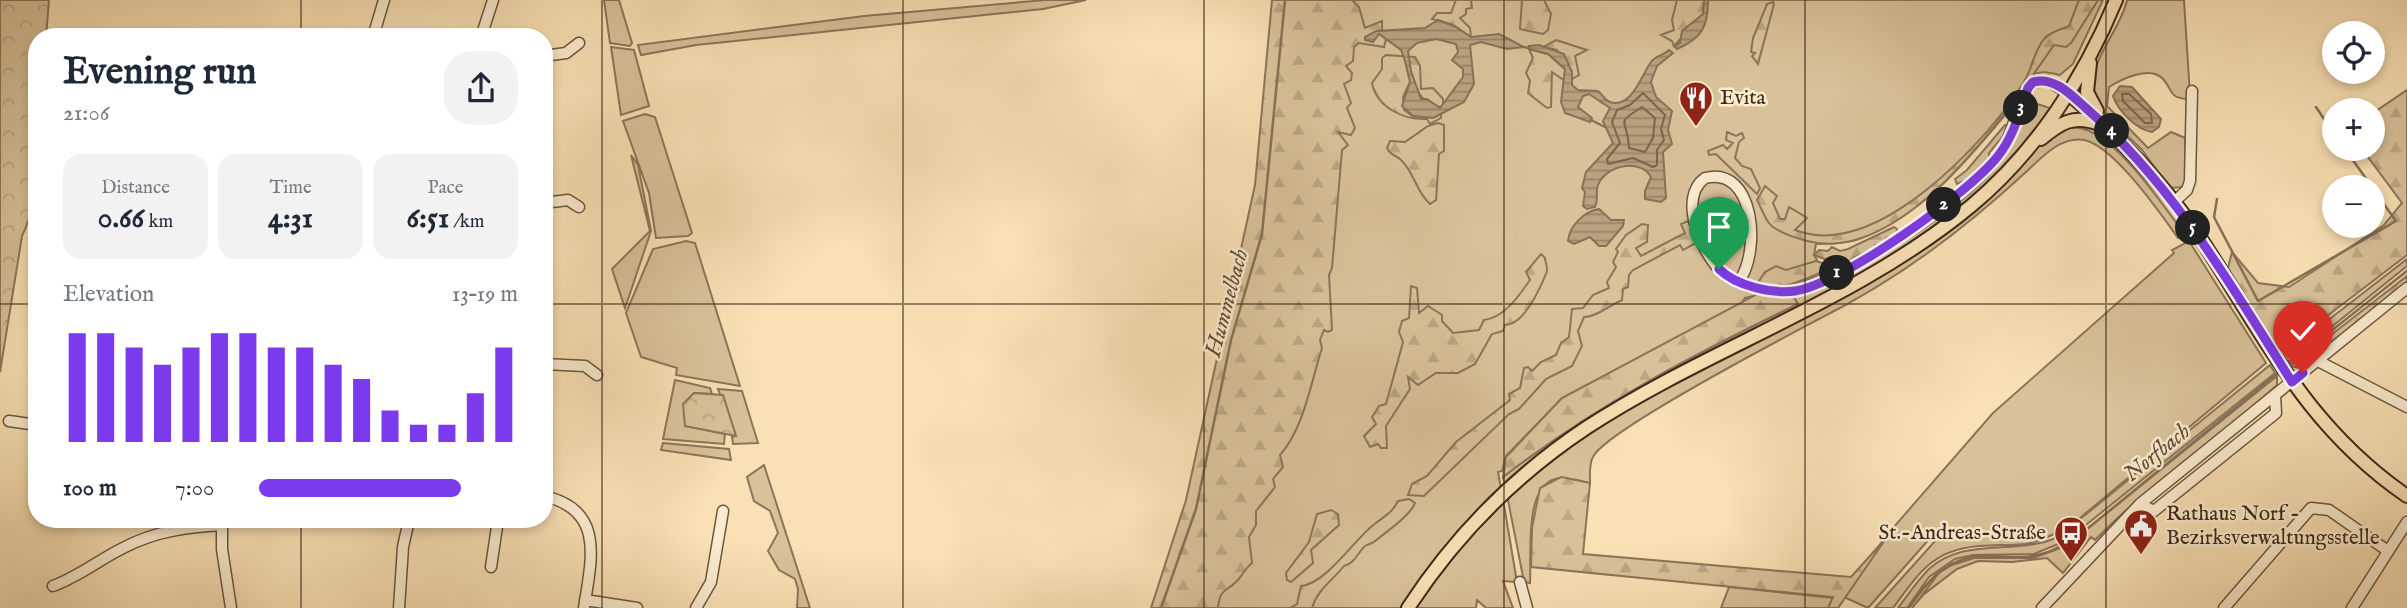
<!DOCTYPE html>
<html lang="en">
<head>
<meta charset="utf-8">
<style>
	:root { --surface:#fff; --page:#f2f2f3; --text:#1f2937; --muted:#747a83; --accent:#7c3aed }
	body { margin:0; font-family:"IM FELL English",serif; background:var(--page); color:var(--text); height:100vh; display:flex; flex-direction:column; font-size:26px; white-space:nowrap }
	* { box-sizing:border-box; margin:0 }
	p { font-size:23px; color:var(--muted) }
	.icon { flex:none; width:38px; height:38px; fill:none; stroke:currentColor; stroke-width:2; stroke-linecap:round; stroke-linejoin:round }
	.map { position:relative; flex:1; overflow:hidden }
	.side { position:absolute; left:28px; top:28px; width:525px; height:500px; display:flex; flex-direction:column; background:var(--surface); border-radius:28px; box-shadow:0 4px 10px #0003 }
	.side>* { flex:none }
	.buttons { position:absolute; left:2322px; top:21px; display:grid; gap:14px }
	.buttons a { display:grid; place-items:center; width:63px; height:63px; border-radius:50%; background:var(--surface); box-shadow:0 4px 10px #0003; font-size:35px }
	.pin { position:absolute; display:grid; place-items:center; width:60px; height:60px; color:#fff; margin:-72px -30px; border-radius:50% 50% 50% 0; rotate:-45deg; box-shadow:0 0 7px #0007 }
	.pin .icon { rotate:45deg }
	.km { position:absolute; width:35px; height:35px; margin:-18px; border-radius:50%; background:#222; color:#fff; font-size:19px; line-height:35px; text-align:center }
	.round { display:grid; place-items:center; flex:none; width:74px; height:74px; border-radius:28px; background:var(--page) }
	.head { display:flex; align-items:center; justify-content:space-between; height:119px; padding:0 35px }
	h1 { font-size:38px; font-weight:800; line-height:52px }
	.figures { display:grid; grid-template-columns:repeat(3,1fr); gap:10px; height:119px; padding:7px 35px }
	.figures div { display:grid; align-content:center; border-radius:18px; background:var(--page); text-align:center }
	.figures b { font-size:30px; font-weight:800 }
	.figures small { font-size:19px; font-weight:400 }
	.figures p { font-size:19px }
	.chart { height:196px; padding:14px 35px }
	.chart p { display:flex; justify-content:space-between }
	.chart svg { width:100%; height:126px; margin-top:7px; stroke:var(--accent); stroke-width:6 }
	ul { padding:0 35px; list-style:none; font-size:23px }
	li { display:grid; grid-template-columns:112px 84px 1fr; align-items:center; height:52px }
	li i { height:18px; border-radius:9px; background:var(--accent) }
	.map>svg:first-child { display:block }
	.grass { fill:#d9c29a; stroke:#8c755a; stroke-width:2 }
	.forest { fill:url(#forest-firs); stroke:#8c755a; stroke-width:2 }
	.park { fill:url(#park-crowns); stroke:#8c755a; stroke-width:2 }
	.water { fill:url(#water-rules); stroke:#887157; stroke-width:2; fill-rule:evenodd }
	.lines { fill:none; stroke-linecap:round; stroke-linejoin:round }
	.shore { stroke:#7c654c; stroke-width:2 }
	.stream { stroke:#887157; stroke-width:2.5 }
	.minor-casing { stroke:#6d5640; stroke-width:13 }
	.major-casing { stroke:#3e2819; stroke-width:16 }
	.minor { stroke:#fbeccf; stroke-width:10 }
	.major { stroke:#f9e1b5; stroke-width:12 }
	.route-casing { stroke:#fff; stroke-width:14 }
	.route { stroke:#7c3aed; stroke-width:9 }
	.grid { fill:none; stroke:#3e2819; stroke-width:2; stroke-opacity:0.55 }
	.labels { text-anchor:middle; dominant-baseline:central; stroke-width:5; stroke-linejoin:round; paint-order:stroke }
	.poi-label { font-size:21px; fill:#3e2819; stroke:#fbeccf; text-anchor:start }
	.water-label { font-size:23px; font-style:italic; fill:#634d38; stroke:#fbeccf }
</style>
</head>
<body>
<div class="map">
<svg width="2407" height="608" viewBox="0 0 2407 608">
	<defs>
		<pattern id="forest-firs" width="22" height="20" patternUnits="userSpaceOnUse" patternTransform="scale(1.75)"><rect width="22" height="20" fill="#d9c29a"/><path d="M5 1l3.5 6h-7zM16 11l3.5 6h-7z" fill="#bba784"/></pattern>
		<pattern id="park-crowns" width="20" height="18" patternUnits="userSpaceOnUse" patternTransform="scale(1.75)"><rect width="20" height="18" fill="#d9c29a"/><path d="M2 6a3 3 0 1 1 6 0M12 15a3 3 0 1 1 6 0" fill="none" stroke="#bba784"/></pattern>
		<pattern id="water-rules" width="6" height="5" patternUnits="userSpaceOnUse" patternTransform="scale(1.75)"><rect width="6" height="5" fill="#b9a280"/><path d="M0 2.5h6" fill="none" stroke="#988468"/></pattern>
	</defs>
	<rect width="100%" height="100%" fill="#f9e1b5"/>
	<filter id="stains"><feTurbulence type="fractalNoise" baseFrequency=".00286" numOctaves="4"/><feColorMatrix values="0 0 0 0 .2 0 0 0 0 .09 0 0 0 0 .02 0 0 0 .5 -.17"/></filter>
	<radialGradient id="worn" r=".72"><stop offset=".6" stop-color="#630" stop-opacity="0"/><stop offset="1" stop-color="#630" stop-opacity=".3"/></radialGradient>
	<path class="grass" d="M604,0H619L632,43L630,46L610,43Z
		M1045,0H1086L1043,9L696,45L641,55L638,45L864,16Z
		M1320,0H2103L2073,64L2060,75C2051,73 2041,70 2033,75C2021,83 2015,103 2005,115C1965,163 1920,217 1859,239C1846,244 1830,243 1816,244L1814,255L1817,260L1808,265L1813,282L1745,298L1740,305L1562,398L1506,456L1502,471L1498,472L1501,489L1403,608H1203Z
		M2127,0H2184L2190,96L2187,99C2169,98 2173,90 2163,79C2150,65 2122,79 2109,87L2107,106L2148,148L2171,132L2185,138L2186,180L2182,187L2170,188L2142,150L2096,105C2079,69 2120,34 2127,0Z
		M611,47L634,50L649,106L621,115Z
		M2034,103L2050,108C1958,243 1820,293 1682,368C1622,401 1563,447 1505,485L1503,477C1595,406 1694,355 1798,304L1793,296C1829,295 1975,193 1999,163C2012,146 2020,126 2025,104Z
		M645,114L655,117L692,233L688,236L656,238L649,193L623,121Z
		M2062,127C2069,128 2077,127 2083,129C2116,136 2165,207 2185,235L2178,238C2160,213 2114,146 2084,140C2061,136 2042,157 2026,172C1962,231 1897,280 1819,319C1785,337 1604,432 1593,457C1589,463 1590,475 1590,483C1581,481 1571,478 1562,478C1522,478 1532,556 1530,583L1524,582L1507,495L1589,432L1664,388L1852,291Z
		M631,155L638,165L651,231L625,308L612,269L650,231Z
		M686,241L695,243L740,386L676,375L677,368L641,357L626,313L653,249Z
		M2189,241L2266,363L2074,523C2058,532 2043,541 2025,544C1992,547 1959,541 1931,563C1916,575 1905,592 1893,608H1875L1936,540L1932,536L1868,608L1844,597L1886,536L1993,413L2174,253L2172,250Z
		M2270,365L2275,373L2066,541L2034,554L1973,555L1955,559L1929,577L1907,608H1898C1908,595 1917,581 1929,569C1964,536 2017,556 2058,537Z
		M2277,376V385C2218,438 2151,483 2095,540L2091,537L2063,573L2047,558L2012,562L1978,561L1957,569L1923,595L1912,608L1939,573L1952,565L1974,558H2033L2066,546Z
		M675,380L710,388L712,394L694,393L685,426L725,434L724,444L663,439Z
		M718,389L742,391L758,443L733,444L732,437L736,436Z
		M663,443L729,449L731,460L661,450Z
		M764,465L810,608H797L798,589L795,579L779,570L768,551L778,533L770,511L754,501L747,477Z
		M1503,499L1517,582L1503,581L1513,608H1486L1477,600L1476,608H1413L1439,570Z
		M1729,587L1834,598L1828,608H1721Z"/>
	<path class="forest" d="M1272,0H1352L1359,7L1365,28L1382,21V35L1386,39L1384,47L1359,43L1354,47L1353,61L1346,66L1352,73L1351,80L1344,84L1351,103L1347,108L1355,128L1351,135L1338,132L1348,145L1342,150L1332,268L1329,275L1332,330L1328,332L1324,330L1320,340L1322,348C1311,382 1304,428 1280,455L1283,467L1273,479L1275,487L1256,511V525L1249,537L1252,563C1245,568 1243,575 1237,581C1225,593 1220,588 1218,608H1151L1186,500L1255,185Z
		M1456,0H1471L1472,8L1466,9V14L1460,18L1470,28L1471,37L1451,24L1432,19L1437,13H1451Z
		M1522,0H1544L1551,14L1548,30L1543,34L1520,29Z
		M1677,0H1704L1703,14L1674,46L1672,41L1661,35L1674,30L1672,20Z
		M2079,0H2098L2071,43L2066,47L2054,45C2008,111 1903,266 1807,241C1796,238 1776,232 1769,223C1764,217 1761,207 1757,200L1765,186L1777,196L1773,203L1780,219H1785L1789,207L1807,218L1795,230C1869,259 1965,162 2006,108C2014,97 2024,84 2029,72C2033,61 2037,46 2045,38C2050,32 2062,29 2069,26Z
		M1773,2L1774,4L1758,64L1752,56L1755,53L1751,52L1753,38L1767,4Z
		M1556,40L1587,50L1575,56L1579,75L1572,79V72L1557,50L1543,47Z
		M1529,49L1548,54L1565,69V81L1552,72L1551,107L1547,108L1528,93L1530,81L1526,73L1533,58Z
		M1386,55L1415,57L1420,66L1421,89L1433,88L1443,99V107L1429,106L1410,82L1403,97L1404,110L1414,117L1441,114V118L1430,124L1427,119C1404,120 1377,108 1372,83L1382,69V58Z
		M2407,90V255L2280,352L2227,272L2232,252L2258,283L2289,287L2384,225L2402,203L2362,149H2373V113Z
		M1438,123L1444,125V151L1439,154L1436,200L1430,204C1416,192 1414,171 1400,159C1394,154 1391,156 1387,148L1390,141L1405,142L1428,126Z
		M2005,125H2009L2008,130L1989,153V158L1967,180L1957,184L1955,179L1967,170Z
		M1727,132L1736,136L1742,133L1744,138L1739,142L1735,158L1742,166L1751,169L1760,188L1757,194L1716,154L1709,155L1708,151L1723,145L1727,149L1733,143L1726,140Z
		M1688,221L1698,242L1683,250L1680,245L1633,270L1629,275L1628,287L1623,289L1622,300C1611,305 1596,317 1584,317L1578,331L1582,346L1572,366L1546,379L1519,409L1509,414L1424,496L1408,495L1412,484L1427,476L1456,442L1510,400L1509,394L1520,388L1524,368L1528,367L1532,371L1541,362L1556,355L1561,343L1569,337L1572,309L1583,308L1593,295L1609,288L1607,282L1616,267L1613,262L1618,252L1616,249L1626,235L1642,224L1648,225L1647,242L1636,248L1641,256L1685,233L1681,224Z
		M1894,227L1897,229L1896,236L1886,238L1882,245H1875L1874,249L1855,257L1843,266L1814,255L1819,250L1828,251L1832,247L1840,251L1848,249Z
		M1541,254L1545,258C1545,262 1549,269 1546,274C1541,286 1525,325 1505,325L1503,331L1492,334L1475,364L1458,373H1436L1418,385L1408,377L1410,389L1386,426L1387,448H1381L1378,444L1370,447L1364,436L1376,424L1372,417L1379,406L1386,404L1403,342L1399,332L1402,321L1409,318L1411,286L1417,288L1419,313L1428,306L1442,315V321L1453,333L1479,330L1484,320C1506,317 1519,295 1530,280L1526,272Z
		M2407,259V266L2288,362L2283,355Z
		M1816,261L1835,267C1815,273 1779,297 1759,281L1765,272L1776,266L1786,270Z
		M2407,276V284L2302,366L2298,368L2291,366Z
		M1759,293L1793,296L1798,304C1694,354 1595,406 1503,477L1506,457L1562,398Z
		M1561,477L1590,483L1583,554L1851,577L1887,537L1838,608H1828L1833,597L1531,567L1532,528L1540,488Z
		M1409,499L1415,503C1410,516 1386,532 1374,542C1374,542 1364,546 1364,547C1357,554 1355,563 1344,566C1333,580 1317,590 1312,608H1290L1297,604L1301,586C1325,584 1353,542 1371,527C1381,518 1392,514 1398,501Z
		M1331,510L1338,514L1339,525L1311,550L1313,563L1291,582L1287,580L1286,573L1309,542L1317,514Z"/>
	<path class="park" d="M0,0H49L46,37H37C37,95 48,184 22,236L0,372Z
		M694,393L723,395L736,436L685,426L683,404Z"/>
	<path class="water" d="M1704,0H1708C1708,27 1702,38 1677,49L1674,46L1680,43L1682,31L1703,14Z
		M1438,20L1456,27L1471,37L1499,34L1524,47L1507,49L1481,42L1470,45L1474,84L1464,102L1433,118L1413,116L1402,106L1410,82L1405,61L1401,50L1379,34L1373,42L1365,40V37L1376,31L1425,28ZM1436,39L1456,44L1458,52L1452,60L1463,69V77L1440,108L1427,99H1421L1411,71L1408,51L1417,43Z
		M1539,45L1564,54L1572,72V85L1578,90L1598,91C1603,95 1604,100 1610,102C1632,109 1642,74 1651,62C1655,56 1664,55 1669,50L1673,53L1657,66L1651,82L1656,97L1672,111L1668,130L1672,144L1663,152L1666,198L1661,202L1645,199V191L1651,177C1640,158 1606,165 1598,185C1595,193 1599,199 1595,207L1587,209L1583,206L1585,192L1582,188L1586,172L1613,143L1603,121L1610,108L1589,94L1583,96L1578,107L1592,118L1590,122L1565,113L1561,102L1565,69L1548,54L1529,49V46Z
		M2120,86L2132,87L2161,119L2159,127L2152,132C2137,130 2118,111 2113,96Z
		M1599,209L1611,220H1624L1623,226L1606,246H1599L1590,237L1574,244L1568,241C1569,226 1585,211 1599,209Z"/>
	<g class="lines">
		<path class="shore" d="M1643,93L1665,115L1661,129L1664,140L1657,150V165L1653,167L1633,158L1608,164L1607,159L1620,143L1612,122L1617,110L1630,105Z
			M2122,94H2129L2151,114L2152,123H2145L2123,101Z
			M1642,107L1655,118L1653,138L1645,152L1629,148C1628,118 1613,125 1642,107Z"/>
		<path class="stream" d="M1524,47L1529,48
			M2316,107L2334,134
			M1591,120L1605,127
			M2345,149L2372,187
			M2217,199L2214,217L2258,301L2396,221L2373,189
			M2287,366L2407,271
			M1161,608L1196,509L1231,340L1262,234L1285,0
			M1909,608C1930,577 1950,554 1991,556C2009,557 2027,559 2045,553C2060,549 2074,537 2087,529L2279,372"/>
		<g class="minor-casing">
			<path id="minor" d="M373,37L384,0
				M481,37L493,0
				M544,56L566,53L579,43
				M2174,202L2187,190L2190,181L2192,91
				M544,203L568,200L579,207
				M1739,281C1761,252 1755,165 1705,178C1677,198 1702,254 1722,272C1740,288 1781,296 1803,288C1859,270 1964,201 2000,154C2015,133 2017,97 2033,82L2048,81L2068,93
				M2318,361L2407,407
				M544,364L585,366L597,375
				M9,421L37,425
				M544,496C606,510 591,561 584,608
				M2140,504L2154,511L2276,413L2275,396
				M222,520V549L231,608
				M491,567L498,520
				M1520,582L1527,608
				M53,586C80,576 100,559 125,547C156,531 188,527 222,525
				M585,600L637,608
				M399,608L403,547L409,520
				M696,608L711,582L723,511
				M2042,608L2140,504L2407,288
				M2224,608L2311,508L2329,510L2388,551
				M2352,608L2407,522"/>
		</g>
		<g class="major-casing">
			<path id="major" d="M2090,63L2087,92L2097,111
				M2068,93C2117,135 2160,179 2197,233C2264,334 2304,425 2407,496
				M2041,139C2060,123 2074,114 2099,124
				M1408,608C1455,536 1514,476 1586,428C1710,347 1855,302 1971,206C2036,152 2084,78 2116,0"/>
		</g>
		<use href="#minor" class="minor"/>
		<use href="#major" class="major"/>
	</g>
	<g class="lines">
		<g class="route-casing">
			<path id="route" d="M1719,269C1736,286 1772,294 1795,291C1842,284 1968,194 1998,156C2014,136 2020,111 2028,88L2033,82C2055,76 2072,96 2087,109C2174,186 2231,285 2292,382L2303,373"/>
		</g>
		<use href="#route" class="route"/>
	</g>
	<path class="grid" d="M301,0V37M602,0V608M903,0V608M1204,0V608M1504,0V608M1805,0V608M2106,0V608M0,304H37M544,304H2407M301,520V608"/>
	<defs>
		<g id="restaurant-pin" transform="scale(1.75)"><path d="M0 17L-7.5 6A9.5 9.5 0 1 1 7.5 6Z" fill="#8f2418" stroke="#fbeccf"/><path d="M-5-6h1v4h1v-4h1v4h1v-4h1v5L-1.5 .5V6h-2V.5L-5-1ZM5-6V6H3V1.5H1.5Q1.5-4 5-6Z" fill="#fff"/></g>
		<g id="civic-pin" transform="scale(1.75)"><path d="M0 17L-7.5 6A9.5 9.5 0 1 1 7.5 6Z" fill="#8f2418" stroke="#fbeccf"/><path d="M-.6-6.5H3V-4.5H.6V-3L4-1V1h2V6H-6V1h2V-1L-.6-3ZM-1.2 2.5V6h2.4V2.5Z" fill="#fff"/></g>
		<g id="bus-pin" transform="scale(1.75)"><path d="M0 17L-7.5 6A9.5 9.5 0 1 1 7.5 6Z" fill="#8f2418" stroke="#fbeccf"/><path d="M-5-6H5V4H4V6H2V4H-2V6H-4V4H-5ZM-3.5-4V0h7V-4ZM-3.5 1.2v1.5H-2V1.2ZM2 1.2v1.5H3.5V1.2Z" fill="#fff"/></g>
	</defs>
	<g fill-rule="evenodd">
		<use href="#restaurant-pin" x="1696" y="98"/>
		<use href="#civic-pin" x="2141" y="526"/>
		<use href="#bus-pin" x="2071" y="533"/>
	</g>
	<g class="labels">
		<g class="poi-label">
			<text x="1720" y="98">Evita</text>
			<text x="2166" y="514">Rathaus Norf -<tspan x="2166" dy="24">Bezirksverwaltungsstelle</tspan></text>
			<text x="2046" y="533" text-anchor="end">St.-Andreas-Straße</text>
		</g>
		<g class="water-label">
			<text transform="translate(1227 303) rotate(-75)">Hummelbach</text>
			<text transform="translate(2157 453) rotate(-39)">Norfbach</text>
		</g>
	</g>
	<rect width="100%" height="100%" filter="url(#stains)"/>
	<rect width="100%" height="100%" fill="url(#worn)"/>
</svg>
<div class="buttons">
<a><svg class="icon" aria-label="locate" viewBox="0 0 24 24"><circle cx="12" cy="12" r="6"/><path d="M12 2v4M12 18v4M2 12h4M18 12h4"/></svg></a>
<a>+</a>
<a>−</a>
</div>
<div class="pin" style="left:1719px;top:269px;background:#1e9e55"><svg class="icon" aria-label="arrive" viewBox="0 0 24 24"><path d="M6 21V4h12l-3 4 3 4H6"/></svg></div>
<div class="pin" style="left:2303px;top:373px;background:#d93025"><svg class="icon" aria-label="check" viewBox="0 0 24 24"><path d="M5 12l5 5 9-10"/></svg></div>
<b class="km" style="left:1837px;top:273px">1</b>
<b class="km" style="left:1944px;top:205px">2</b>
<b class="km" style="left:2021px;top:108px">3</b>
<b class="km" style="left:2112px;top:131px">4</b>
<b class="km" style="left:2193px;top:228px">5</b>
<section class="side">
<div class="head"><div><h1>Evening run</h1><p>21:06</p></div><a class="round"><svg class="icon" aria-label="share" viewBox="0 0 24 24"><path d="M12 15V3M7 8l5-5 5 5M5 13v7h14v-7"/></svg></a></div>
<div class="figures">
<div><p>Distance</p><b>0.66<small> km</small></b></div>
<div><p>Time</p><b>4:31</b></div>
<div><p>Pace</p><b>6:51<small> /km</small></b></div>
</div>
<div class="chart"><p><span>Elevation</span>13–19 m</p>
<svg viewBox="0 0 160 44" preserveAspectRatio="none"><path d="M5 44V6M15 44V6M25 44V11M35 44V17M45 44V11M55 44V6M65 44V6M75 44V11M85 44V11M95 44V17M105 44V22M115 44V33M125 44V38M135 44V38M145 44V27M155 44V11"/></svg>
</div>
<ul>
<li><b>100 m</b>7:00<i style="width:78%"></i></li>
</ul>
</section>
</div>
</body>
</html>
